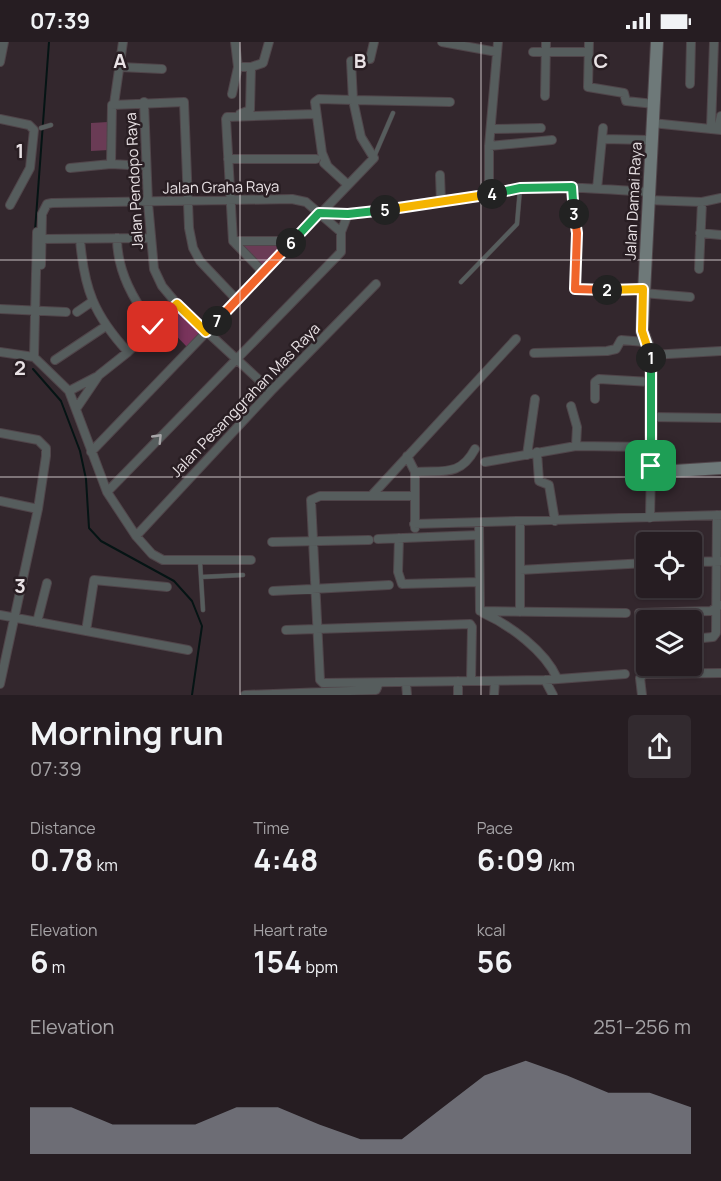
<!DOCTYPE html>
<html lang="en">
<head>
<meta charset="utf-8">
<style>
	:root { --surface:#261d22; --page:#322a2f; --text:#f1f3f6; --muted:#a4a2a5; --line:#423b40; --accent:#8c9099 }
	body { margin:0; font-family:Manrope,sans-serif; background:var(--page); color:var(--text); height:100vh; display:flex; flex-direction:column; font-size:22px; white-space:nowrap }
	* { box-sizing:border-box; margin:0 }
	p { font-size:20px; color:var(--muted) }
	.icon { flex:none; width:33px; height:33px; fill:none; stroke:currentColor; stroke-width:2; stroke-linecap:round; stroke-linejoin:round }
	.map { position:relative; height:653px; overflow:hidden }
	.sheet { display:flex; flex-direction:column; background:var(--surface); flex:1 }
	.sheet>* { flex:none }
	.tools { position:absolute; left:636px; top:490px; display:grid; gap:12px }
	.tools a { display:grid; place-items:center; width:66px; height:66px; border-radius:6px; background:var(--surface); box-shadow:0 2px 4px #0004,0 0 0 2px var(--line); font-size:30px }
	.pin { position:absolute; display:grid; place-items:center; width:51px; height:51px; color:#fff; margin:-26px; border-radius:12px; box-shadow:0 3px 9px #0006 }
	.km { position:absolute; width:30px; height:30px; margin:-15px; border-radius:50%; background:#222; color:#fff; font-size:16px; line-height:30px; text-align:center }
	.round { display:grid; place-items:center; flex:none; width:63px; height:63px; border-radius:6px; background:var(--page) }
	.summary { display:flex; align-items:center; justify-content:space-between; height:102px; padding:0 30px }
	h1 { font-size:33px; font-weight:700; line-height:45px }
	.figures { display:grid; grid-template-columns:repeat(3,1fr); gap:9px; height:102px; padding:6px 30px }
	.figures div { display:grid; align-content:center }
	.figures b { font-size:30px; font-weight:700 }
	.figures small { font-size:16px; font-weight:400 }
	.figures p { font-size:16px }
	.chart { height:168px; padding:12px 30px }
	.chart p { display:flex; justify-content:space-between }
	.chart svg { width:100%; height:108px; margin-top:6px; fill:var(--accent); opacity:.7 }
	.status { display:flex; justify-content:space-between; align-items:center; height:42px; padding:0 30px; background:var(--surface); direction:ltr }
	.status svg { height:16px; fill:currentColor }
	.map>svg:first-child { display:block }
	.green { fill:#6a3b55 }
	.forest { fill:#79345c }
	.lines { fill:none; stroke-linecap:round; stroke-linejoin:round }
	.stream { stroke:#051414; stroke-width:2 }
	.lane-casing { stroke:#50454a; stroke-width:5 }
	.street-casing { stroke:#50454a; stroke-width:10 }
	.secondary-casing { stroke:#50454a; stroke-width:14 }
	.lane { stroke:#565d5d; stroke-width:4 }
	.street { stroke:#565d5d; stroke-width:8 }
	.secondary { stroke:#6e7979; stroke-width:12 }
	.oneway { stroke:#a7a6a8 }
	.split-1-casing { stroke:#fff; stroke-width:12 }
	.split-2-casing { stroke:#fff; stroke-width:12 }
	.split-3-casing { stroke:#fff; stroke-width:12 }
	.split-4-casing { stroke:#fff; stroke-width:12 }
	.split-5-casing { stroke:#fff; stroke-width:12 }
	.split-6-casing { stroke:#fff; stroke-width:12 }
	.split-7-casing { stroke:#fff; stroke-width:12 }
	.split-8-casing { stroke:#fff; stroke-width:12 }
	.split-1 { stroke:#22a559; stroke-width:8 }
	.split-2 { stroke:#f5b400; stroke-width:8 }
	.split-3 { stroke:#f0652b; stroke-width:8 }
	.split-4 { stroke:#22a559; stroke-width:8 }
	.split-5 { stroke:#f5b400; stroke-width:8 }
	.split-6 { stroke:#22a559; stroke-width:8 }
	.split-7 { stroke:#f0652b; stroke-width:8 }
	.split-8 { stroke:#f5b400; stroke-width:8 }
	.grid { fill:none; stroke:#e9e2e5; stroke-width:1.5; stroke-opacity:0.55 }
	.labels { text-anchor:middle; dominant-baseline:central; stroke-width:5; stroke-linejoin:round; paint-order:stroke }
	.street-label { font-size:15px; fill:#e9e2e5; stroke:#291e23 }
	.grid-label { font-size:20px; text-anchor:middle; font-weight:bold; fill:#e9e2e5; stroke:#291e23; stroke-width:5; stroke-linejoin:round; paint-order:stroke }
</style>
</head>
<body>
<div class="status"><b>07:39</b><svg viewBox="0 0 49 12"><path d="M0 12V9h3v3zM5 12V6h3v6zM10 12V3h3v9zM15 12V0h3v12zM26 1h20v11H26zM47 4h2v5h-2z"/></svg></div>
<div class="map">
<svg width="721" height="653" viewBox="0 0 721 653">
	<rect width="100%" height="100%" fill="#33272d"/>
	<path class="green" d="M108,80L109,108L91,109V81Z
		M236,201H288L263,228Z"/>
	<path class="forest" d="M178,266L202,290L187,305L163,280Z"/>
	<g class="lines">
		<path class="stream" d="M35,189L49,0
			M32,242L33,203
			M33,327L61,359L80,409L86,437L89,486L101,499L174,539L192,559L202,584L192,653"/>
		<g class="lane-casing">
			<path id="lane" d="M41,86L51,83
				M374,115L393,71
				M461,240L517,182L520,147
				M200,519L203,568
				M201,535L243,533"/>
		</g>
		<g class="street-casing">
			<path id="street" d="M374,0L370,17L351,19L353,58L450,60
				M442,0L497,10
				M498,0L489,104V152C541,142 594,146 647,150
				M589,0L588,45L624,51L626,59L654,62
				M533,10H588
				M0,20L4,0
				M120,25L162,27
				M238,25H251L263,21L269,0
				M690,42L691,0
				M232,52L238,25L235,0
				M545,54L546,0
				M144,60L148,161L154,227L162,244L177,262L271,349
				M114,62L123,0
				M240,72L250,68L251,25
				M0,77L29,83L34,88L30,126L10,163
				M652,81L721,88
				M711,86L714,0
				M492,87L541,86
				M718,87L721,74
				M602,97L651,98
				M489,104L552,98
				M228,117H316
				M324,121L347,142
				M111,122L112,63L184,60L189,186L193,206L200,219L237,258
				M70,126L111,122L146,124
				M440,133L441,160
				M572,145L577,191L575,247H643
				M597,147L603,86
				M647,158L702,160L721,156
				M319,171L348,172L489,152
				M700,191L721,193
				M117,196C117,230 134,258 153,285
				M42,197L150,196
				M80,197C84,247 94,273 128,310
				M233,199H292
				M41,223L42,172L47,162L52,161L292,157L306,160L341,190
				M699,227L702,160
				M263,230L233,199L226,77L227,75L315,72
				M643,251L690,255
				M0,267L66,270
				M77,270L93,259
				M0,310L34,315L69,349L107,450L136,494L152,512L163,518H251
				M534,311L607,309L616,307L621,298L645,300
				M651,313L721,309
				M34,315L37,190
				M55,318L106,284
				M69,349L96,335
				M595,357V340L599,337L651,340
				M571,364L577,385L576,404
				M76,367L99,333L128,310L177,262
				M650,375L721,376
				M0,391L38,398L46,406V414L38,467L0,642
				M91,410L374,116L361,95L353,58L319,57L315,60L322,111L327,123
				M537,410L539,439L549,443L555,479
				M527,413L535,357
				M407,414L415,430V486
				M485,420L576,404L650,405
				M415,430C443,428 460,435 475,407
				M107,450L341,210V190L348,172
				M372,453L516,297
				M414,454H320L311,458L320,638L323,641L545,638L625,632
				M0,459L38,467
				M650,476L651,424
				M520,480V570
				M479,481L480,569L626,571
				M414,482L721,473
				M136,494L271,349L376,242
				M399,496L398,530L402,542L479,540
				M378,497L479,493
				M272,500L369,498
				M692,520L721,519
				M520,528L646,521
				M273,549L389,543
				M483,571C510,583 545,609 557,636
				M639,571L711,569L720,563
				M0,573L188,608
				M37,580L47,541
				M286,588L470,582L472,585L471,639
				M86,589L94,538L167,545
				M692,597L713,595L716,591L717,473
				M545,638L553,653
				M458,639V653
				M406,641L407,653
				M245,653L376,648L379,641
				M494,653L495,639
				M642,653L640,636L644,632L721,631"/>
		</g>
		<g class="secondary-casing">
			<path id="secondary" d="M657,0L642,289L651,313V424L652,427L659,430L721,426"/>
		</g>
		<use href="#lane" class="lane"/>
		<use href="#street" class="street"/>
		<use href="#secondary" class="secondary"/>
	</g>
	<defs><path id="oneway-chevron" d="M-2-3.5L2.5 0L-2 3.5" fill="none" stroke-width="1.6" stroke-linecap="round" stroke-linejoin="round" transform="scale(1.5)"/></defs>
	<use class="oneway" href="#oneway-chevron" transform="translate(158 396) rotate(-46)"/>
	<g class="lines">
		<g class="split-1-casing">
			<path id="split-1" d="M651,424V316"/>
		</g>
		<g class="split-2-casing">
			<path id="split-2" d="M607,248L643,247L642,289L651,316"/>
		</g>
		<g class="split-3-casing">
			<path id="split-3" d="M574,172L577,191L575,247L607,248"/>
		</g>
		<g class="split-4-casing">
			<path id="split-4" d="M492,152L520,146L572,145L574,172"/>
		</g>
		<g class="split-5-casing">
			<path id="split-5" d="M385,168L492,152"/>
		</g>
		<g class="split-6-casing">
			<path id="split-6" d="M291,201L319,171L348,172L385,168"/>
		</g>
		<g class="split-7-casing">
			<path id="split-7" d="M217,279L291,201"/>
		</g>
		<g class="split-8-casing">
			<path id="split-8" d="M153,285L177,262L206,290L217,279"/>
		</g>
		<use href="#split-1" class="split-1"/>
		<use href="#split-2" class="split-2"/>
		<use href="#split-3" class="split-3"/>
		<use href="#split-4" class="split-4"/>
		<use href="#split-5" class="split-5"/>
		<use href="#split-6" class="split-6"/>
		<use href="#split-7" class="split-7"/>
		<use href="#split-8" class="split-8"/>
	</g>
	<path class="grid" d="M240,0V653M481,0V653M0,218H721M0,435H721"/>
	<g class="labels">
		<g class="street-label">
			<text transform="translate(134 139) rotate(-93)">Jalan Pendopo Raya</text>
			<text transform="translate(221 145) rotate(-1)">Jalan Graha Raya</text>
			<text transform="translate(633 159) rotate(-87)">Jalan Damai Raya</text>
			<text transform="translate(245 358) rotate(-46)">Jalan Pesanggrahan Mas Raya</text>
		</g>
	</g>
	<g class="grid-label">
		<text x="120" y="26">A</text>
		<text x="360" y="26">B</text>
		<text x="601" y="26">C</text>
		<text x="20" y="116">1</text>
		<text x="20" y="333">2</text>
		<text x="20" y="551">3</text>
	</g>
</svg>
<div class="tools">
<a><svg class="icon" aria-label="locate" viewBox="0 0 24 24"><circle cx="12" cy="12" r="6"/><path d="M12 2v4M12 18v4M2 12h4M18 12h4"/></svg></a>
<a><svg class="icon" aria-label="layers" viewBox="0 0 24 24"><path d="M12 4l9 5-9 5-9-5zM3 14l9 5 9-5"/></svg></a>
</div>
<div class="pin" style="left:651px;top:424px;background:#1e9e55"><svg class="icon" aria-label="arrive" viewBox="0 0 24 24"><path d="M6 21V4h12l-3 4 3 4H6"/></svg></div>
<div class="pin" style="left:153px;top:285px;background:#d93025"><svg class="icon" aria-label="check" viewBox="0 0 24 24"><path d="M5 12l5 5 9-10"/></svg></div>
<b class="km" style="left:651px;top:316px">1</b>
<b class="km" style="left:607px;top:248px">2</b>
<b class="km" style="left:574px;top:172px">3</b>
<b class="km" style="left:492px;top:152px">4</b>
<b class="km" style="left:385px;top:168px">5</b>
<b class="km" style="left:291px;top:201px">6</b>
<b class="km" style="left:217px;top:279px">7</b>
</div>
<section class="sheet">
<div class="summary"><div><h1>Morning run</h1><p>07:39</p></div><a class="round"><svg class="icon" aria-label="share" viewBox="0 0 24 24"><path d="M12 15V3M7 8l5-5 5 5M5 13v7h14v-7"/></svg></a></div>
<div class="figures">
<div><p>Distance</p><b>0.78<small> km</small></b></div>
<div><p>Time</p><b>4:48</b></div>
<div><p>Pace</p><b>6:09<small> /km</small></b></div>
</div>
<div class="figures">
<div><p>Elevation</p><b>6<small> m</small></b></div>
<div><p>Heart rate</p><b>154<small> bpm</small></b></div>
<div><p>kcal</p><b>56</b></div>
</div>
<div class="chart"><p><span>Elevation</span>251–256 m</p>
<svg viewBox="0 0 160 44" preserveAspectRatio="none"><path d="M0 44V25L10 25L20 32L30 32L40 32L50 25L60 25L70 32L80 38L90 38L100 25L110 12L120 6L130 12L140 19L150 19L160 25V44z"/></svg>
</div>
</section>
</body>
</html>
